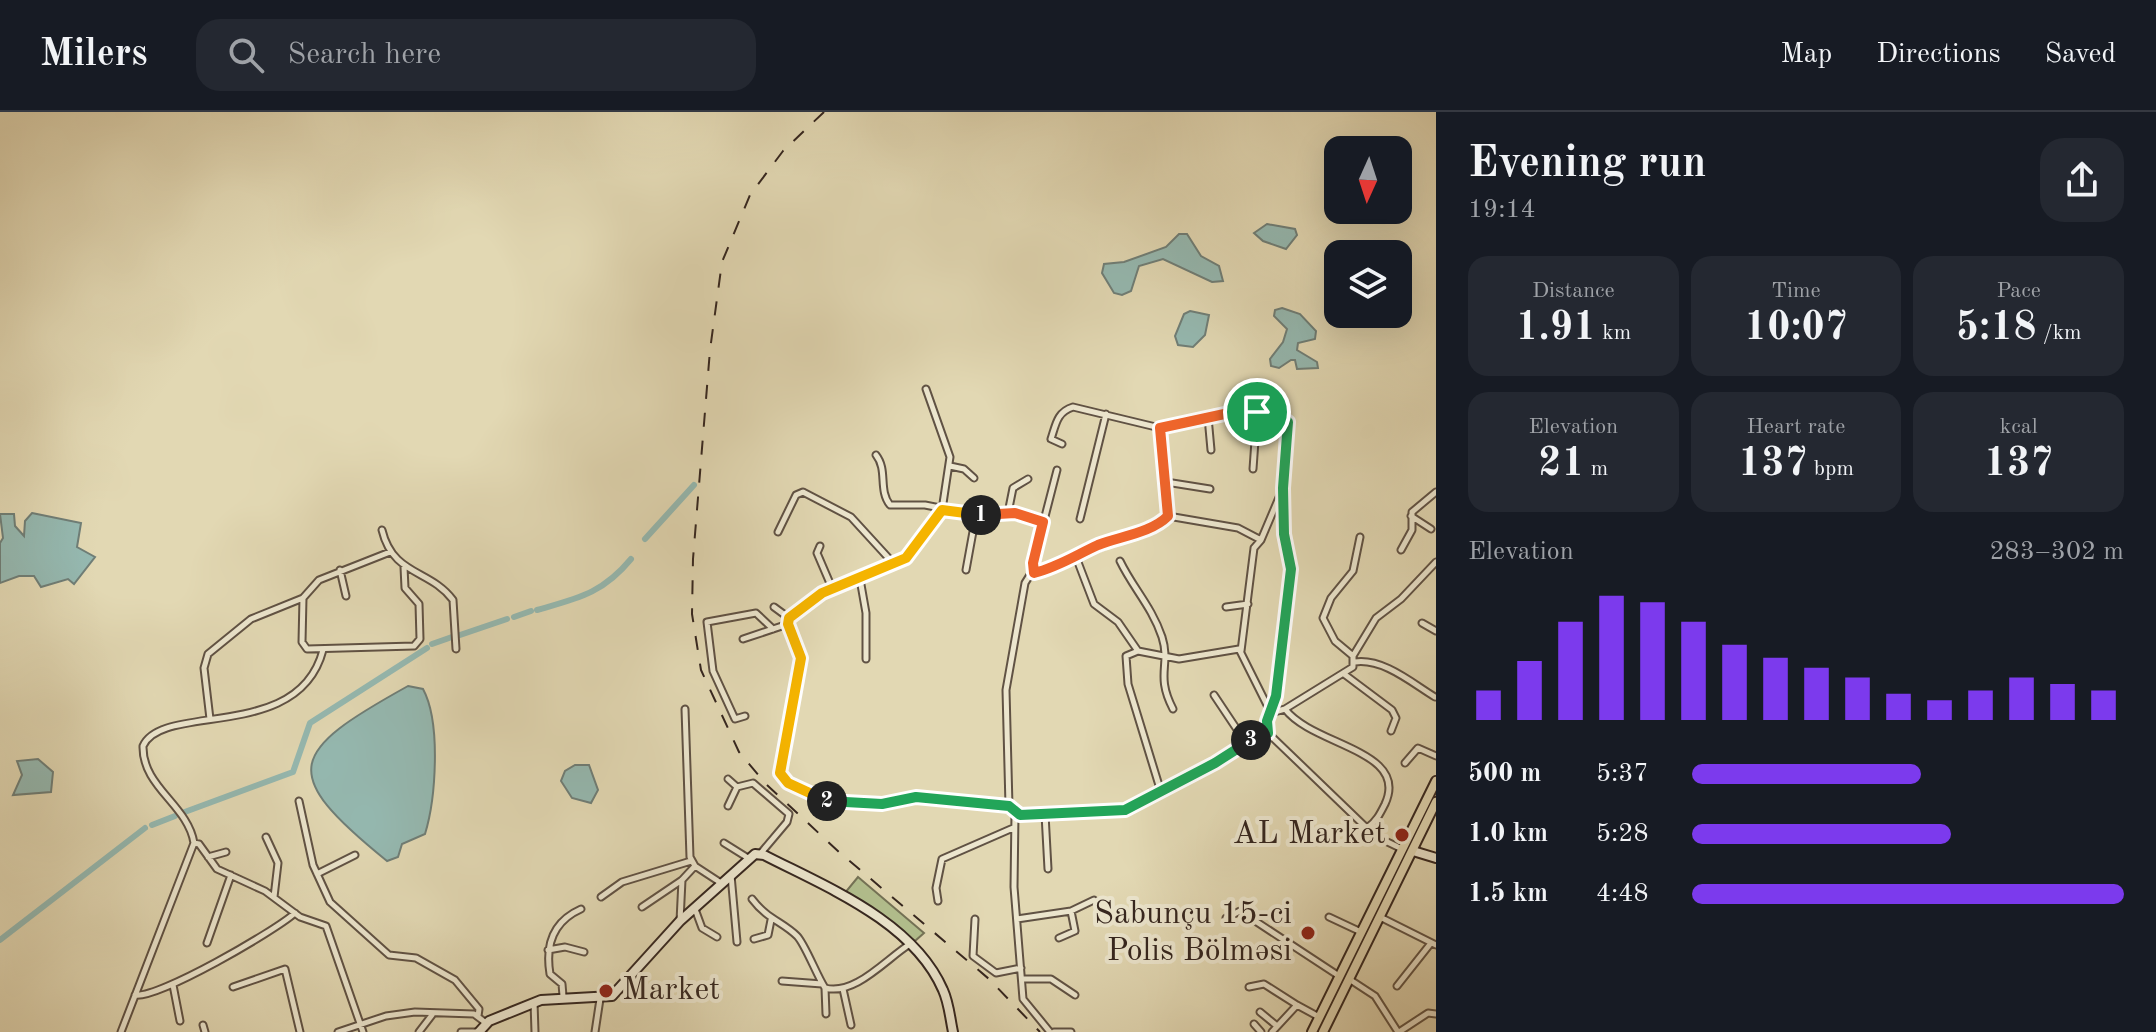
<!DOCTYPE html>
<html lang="en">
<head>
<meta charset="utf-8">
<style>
	:root { --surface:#171b24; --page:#242831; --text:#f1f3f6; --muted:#9ea1a6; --line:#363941; --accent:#7c3aed }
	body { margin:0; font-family:"Old Standard TT",serif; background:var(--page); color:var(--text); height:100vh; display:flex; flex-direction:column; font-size:30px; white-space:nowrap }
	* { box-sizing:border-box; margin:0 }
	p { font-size:26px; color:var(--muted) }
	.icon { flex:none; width:44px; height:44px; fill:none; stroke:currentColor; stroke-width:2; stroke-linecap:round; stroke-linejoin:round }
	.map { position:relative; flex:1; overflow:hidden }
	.sheet { display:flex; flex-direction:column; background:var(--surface); width:720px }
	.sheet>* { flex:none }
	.needle { width:52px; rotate:183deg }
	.tools { position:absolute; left:1324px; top:24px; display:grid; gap:16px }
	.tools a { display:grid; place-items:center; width:88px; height:88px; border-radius:16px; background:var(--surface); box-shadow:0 8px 32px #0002; font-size:40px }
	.pin { position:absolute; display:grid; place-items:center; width:68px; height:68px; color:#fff; margin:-34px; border:4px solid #fff; border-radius:50%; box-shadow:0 2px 8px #0007 }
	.km { position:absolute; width:40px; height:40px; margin:-20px; border-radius:50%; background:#222; color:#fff; font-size:22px; line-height:40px; text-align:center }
	.round { display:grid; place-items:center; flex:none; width:84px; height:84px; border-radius:24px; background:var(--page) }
	.head { display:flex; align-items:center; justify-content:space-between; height:136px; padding:0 32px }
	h1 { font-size:44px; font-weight:800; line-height:60px }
	.metrics { display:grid; grid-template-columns:repeat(3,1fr); gap:12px; height:136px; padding:8px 32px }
	.metrics div { display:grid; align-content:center; border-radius:20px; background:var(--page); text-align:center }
	.metrics b { font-size:40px; font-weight:800 }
	.metrics small { font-size:22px; font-weight:400 }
	.metrics p { font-size:22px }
	.chart { height:224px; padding:16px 32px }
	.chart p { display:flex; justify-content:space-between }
	.chart svg { width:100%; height:144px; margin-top:8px; stroke:var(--accent); stroke-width:6 }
	ul { padding:0 32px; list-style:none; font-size:26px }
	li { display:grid; grid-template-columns:128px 96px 1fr; align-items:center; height:60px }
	li i { height:20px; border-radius:10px; background:var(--accent) }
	header { display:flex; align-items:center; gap:48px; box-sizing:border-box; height:112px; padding:0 40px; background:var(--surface); border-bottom:2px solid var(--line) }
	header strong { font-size:38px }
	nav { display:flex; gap:44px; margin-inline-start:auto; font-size:28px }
	.search { width:560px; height:72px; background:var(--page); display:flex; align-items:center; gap:20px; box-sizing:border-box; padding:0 28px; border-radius:24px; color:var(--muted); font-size:30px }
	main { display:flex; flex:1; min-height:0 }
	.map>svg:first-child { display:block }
	.green { fill:#b2bf8e; stroke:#747256; stroke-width:2 }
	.water { fill:#95b9b1; stroke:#6f7e77; stroke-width:2 }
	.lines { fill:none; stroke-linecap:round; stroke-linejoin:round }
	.canal { stroke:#95b9b1; stroke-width:6 }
	.street-casing { stroke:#605244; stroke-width:9 }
	.secondary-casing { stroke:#35261f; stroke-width:12 }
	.primary-casing { stroke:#35261f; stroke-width:12 }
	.street { stroke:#ece6ce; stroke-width:5 }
	.secondary { stroke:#ece6ce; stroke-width:8 }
	.primary { stroke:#e2d8b3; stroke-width:8 }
	.rail { stroke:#35261f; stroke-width:2; stroke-dasharray:14 14; stroke-linecap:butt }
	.split-1-casing { stroke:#fff; stroke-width:16 }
	.split-2-casing { stroke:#fff; stroke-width:16 }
	.split-3-casing { stroke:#fff; stroke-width:16 }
	.split-4-casing { stroke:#fff; stroke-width:16 }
	.split-1 { stroke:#f0652b; stroke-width:10 }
	.split-2 { stroke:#f5b400; stroke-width:10 }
	.split-3 { stroke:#22a559; stroke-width:10 }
	.split-4 { stroke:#22a559; stroke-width:10 }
	.poi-dot { fill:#8f2418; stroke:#ece6ce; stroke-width:3 }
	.labels { text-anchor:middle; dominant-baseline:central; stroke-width:8; stroke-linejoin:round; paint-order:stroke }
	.poi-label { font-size:32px; fill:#35261f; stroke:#ece6ce; text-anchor:end }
</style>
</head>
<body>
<header>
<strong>Milers</strong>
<div class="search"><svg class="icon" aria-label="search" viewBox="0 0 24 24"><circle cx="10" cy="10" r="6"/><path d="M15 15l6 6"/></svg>Search here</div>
<nav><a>Map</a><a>Directions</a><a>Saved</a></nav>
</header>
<main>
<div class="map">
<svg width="1436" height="920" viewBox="0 0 1436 920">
	<rect width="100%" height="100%" fill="#e2d8b3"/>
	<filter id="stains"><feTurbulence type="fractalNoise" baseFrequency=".0025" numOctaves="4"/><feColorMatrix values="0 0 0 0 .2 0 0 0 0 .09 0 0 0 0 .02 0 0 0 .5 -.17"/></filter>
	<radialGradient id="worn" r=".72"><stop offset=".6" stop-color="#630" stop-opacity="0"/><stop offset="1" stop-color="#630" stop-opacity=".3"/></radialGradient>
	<path class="green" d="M858,765L924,821L915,829L844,782Z"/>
	<path class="water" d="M1267,112L1295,117L1297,123L1286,137L1263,129L1254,121Z
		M1179,122H1187L1201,144L1219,154L1223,169L1212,170L1163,147L1139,154L1131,179L1122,183L1114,181L1102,161L1104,152L1124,150L1166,135Z
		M1282,196L1300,202L1316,219L1315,227L1298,231L1297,238L1317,250L1318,256L1297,257L1295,248H1291L1279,256L1271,254L1270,247L1283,230L1287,217L1274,204L1275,198Z
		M1190,199L1209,203L1205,223L1193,235L1178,233L1175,224L1184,202Z
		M32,401L81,411L77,435L95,445L74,472L68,467L41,475L34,464H19L0,471V431L3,426L0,402H14L15,414L24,424L25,409Z
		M408,574L423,577C441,610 436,686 425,722L402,732L398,745L387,749C277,660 289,640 408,574Z
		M38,647L53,660L51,680L13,683L22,663L17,649Z
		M575,653H589L598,678L591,691L572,686L561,669L565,659Z"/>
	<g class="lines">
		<path class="canal" d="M645,427L694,373
			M537,498C579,486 603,481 631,447
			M514,505L531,499
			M460,523L507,507
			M432,532L452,525
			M182,701L293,660L310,611L427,536
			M152,713L175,704
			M0,828L145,716"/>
		<g class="street-casing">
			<path id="street" d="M926,277L950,345L942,398L906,446L822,481L789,506L800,552L780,661L788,671L836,691L882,692L916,685L1009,694
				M1208,305L1211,338
				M1062,332L1051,327C1056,312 1057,300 1073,295L1160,316L1239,299L1287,306L1283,376L1261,428L1254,436L1241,539
				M876,343C888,358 878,378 890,393H925L976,403L1015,401L1043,410
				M950,354L964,357L974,366
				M1253,357L1257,300
				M1166,370L1210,377
				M1008,401L1013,376L1028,367
				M1168,404L1238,416L1261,428
				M1411,404L1431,417
				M1080,407L1106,302
				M382,418C393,464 430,457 453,488L456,537
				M778,420L796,383L803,380L851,405L894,452
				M820,434L817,441L832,476
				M1401,438L1412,418V400L1436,380
				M1076,445L1094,492L1118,510L1138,539L1179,547L1239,537L1271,601L1291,457L1284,422L1283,376
				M1120,449C1133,476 1152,495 1162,525C1171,554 1155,562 1173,597
				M340,458L346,484
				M966,458L976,403
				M1034,461L1033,451L1057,358
				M860,467L866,501V547
				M303,486L302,530L307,537L414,534L420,527L419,492L405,476L404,455
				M774,495L789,506
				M1226,495L1248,492
				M1422,511L1436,519
				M743,527L788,512
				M323,538C299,631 162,590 143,634C142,675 188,693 194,731L199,732L217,757L265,779L300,805L326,814L363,920
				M1138,539L1126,544L1128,572L1161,680
				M1353,544L1335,529L1323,506L1331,486L1353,459L1360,425
				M1355,550C1383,546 1412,571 1435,585
				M1344,562L1392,598L1396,606L1391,619
				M1214,583L1246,631
				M685,597L690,745L695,754L721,771
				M1285,597C1313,634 1410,638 1385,692C1380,702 1376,710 1367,716
				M745,604L735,607L713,559L707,510L756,501L773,517
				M210,607L204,556L208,542L251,507L303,486L319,468L390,440
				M1268,621L1267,609L1271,601L1285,597L1353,555V544L1376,506L1401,487L1436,450
				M1405,651L1418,636L1436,644
				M728,667L737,675
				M299,689L313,753L330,790L389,843L416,846L455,868L479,897L478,904
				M728,694L737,675L753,671L789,702L787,710L760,742
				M1009,694L1006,578L1025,471L1030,463L1154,414L1168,404L1160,316
				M1009,694L1020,703L1125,698L1268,621L1375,724L1402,737
				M1015,702L1014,775L1023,887L1050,920
				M1045,702L1048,757
				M266,725L278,751L274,785
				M724,731L748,746
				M208,745L226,740
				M317,762L355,743
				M731,763L737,830
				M601,785L622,770L691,749
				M752,787C767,807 783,810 797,824C805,832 817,864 825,876C855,884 886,847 910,832
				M938,789L936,776L942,747L1013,716
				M642,795L682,768L695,754
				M695,797L702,816L717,825
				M1329,805L1361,820
				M1380,805L1436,833
				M1226,806L1240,799L1339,864
				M975,807L973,844L996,861L1021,856
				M1017,807L1071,799L1094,788
				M680,809L682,768
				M1059,826L1075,819L1071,799
				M754,827L768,823L771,808
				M207,831L231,763
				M548,838L565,835L584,840
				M1022,867H1051L1075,883
				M1349,867L1375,884L1398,920
				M782,869L822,872
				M173,873L180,909
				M1397,874L1431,831
				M233,875L285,857L300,920
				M1249,875L1264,872L1297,893
				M825,876L826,902
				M843,877L851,913
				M135,883C158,887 275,819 295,801
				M563,884L562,872L550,862C545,832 554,809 581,797
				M534,890L535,920
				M1260,900L1277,914
				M1254,912L1261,920
				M203,913L205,920
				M121,920L194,731
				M338,920L386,904L415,900L474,902L486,911
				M419,920L432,903
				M461,920H479
				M595,920L600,887
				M1054,920H1071
				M1272,920L1297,893L1319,905
				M1399,920L1428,901L1436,902"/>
		</g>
		<g class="secondary-casing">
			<path id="secondary" d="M1413,739L1436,746
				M479,920L489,909L541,888L612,884L680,809L755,742L764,743C826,775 913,809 943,878C949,891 950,906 953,920"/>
		</g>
		<g class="primary-casing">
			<path id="primary" d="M1312,920L1436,669
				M1323,920L1436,690"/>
		</g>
		<use href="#street" class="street"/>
		<use href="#secondary" class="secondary"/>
		<use href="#primary" class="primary"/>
		<path class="rail" d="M824,0L783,39L750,83L722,150L710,238L693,447L692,502L701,558L739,640L766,672L839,740L989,867L1040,920"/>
	</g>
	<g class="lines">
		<g class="split-1-casing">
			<path id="split-1" d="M981,403L1015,401L1043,410L1033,451L1034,461C1058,455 1076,443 1098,433C1121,424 1151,421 1168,404L1160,316L1229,301L1257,300"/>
		</g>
		<g class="split-2-casing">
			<path id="split-2" d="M827,689L788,671L780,661L801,546L788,512L789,506L822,481L906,446L942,398L981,403"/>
		</g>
		<g class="split-3-casing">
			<path id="split-3" d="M827,689L882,692L916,685L1009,694L1020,703L1125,698L1215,651L1251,628"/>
		</g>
		<g class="split-4-casing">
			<path id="split-4" d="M1251,628L1268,621L1267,609L1276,584L1291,457L1284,422L1283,376L1288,310L1279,303L1257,300"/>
		</g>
		<use href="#split-1" class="split-1"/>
		<use href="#split-2" class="split-2"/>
		<use href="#split-3" class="split-3"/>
		<use href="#split-4" class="split-4"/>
	</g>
	<g class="poi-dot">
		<circle cx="1402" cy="723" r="8"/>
		<circle cx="1308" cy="821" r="8"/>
		<circle cx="606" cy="879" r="8"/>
	</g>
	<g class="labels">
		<g class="poi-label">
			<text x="1386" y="723">AL Market</text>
			<text x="1292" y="803">Sabunçu 15-ci<tspan x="1292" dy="37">Polis Bölməsi</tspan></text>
			<text x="622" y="879" text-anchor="start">Market</text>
		</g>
	</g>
	<rect width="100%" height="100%" filter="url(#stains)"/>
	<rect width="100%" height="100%" fill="url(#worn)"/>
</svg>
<div class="tools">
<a><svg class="needle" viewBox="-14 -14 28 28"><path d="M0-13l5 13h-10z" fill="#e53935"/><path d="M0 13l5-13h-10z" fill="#9ea1a6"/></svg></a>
<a><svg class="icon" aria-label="layers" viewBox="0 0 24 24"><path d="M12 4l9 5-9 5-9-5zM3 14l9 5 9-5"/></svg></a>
</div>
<div class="pin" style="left:1257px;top:300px;background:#1e9e55"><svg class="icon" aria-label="arrive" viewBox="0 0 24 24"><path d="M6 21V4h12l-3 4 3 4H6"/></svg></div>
<b class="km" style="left:981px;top:403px">1</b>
<b class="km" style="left:827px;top:689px">2</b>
<b class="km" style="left:1251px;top:628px">3</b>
</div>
<section class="sheet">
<div class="head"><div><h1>Evening run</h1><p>19:14</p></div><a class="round"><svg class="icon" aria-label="share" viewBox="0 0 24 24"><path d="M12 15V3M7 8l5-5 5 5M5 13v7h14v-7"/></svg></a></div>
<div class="metrics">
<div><p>Distance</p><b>1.91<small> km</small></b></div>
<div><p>Time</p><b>10:07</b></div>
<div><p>Pace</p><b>5:18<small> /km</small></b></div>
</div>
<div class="metrics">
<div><p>Elevation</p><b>21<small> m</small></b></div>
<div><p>Heart rate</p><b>137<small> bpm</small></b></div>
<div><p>kcal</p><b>137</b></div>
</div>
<div class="chart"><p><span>Elevation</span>283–302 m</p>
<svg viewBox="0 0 160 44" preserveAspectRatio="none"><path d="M5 44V35M15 44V26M25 44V14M35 44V6M45 44V8M55 44V14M65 44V21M75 44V25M85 44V28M95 44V31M105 44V36M115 44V38M125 44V35M135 44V31M145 44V33M155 44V35"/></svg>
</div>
<ul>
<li><b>500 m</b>5:37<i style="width:53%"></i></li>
<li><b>1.0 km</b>5:28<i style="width:60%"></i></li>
<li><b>1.5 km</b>4:48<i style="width:100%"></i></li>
</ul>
</section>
</main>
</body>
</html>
